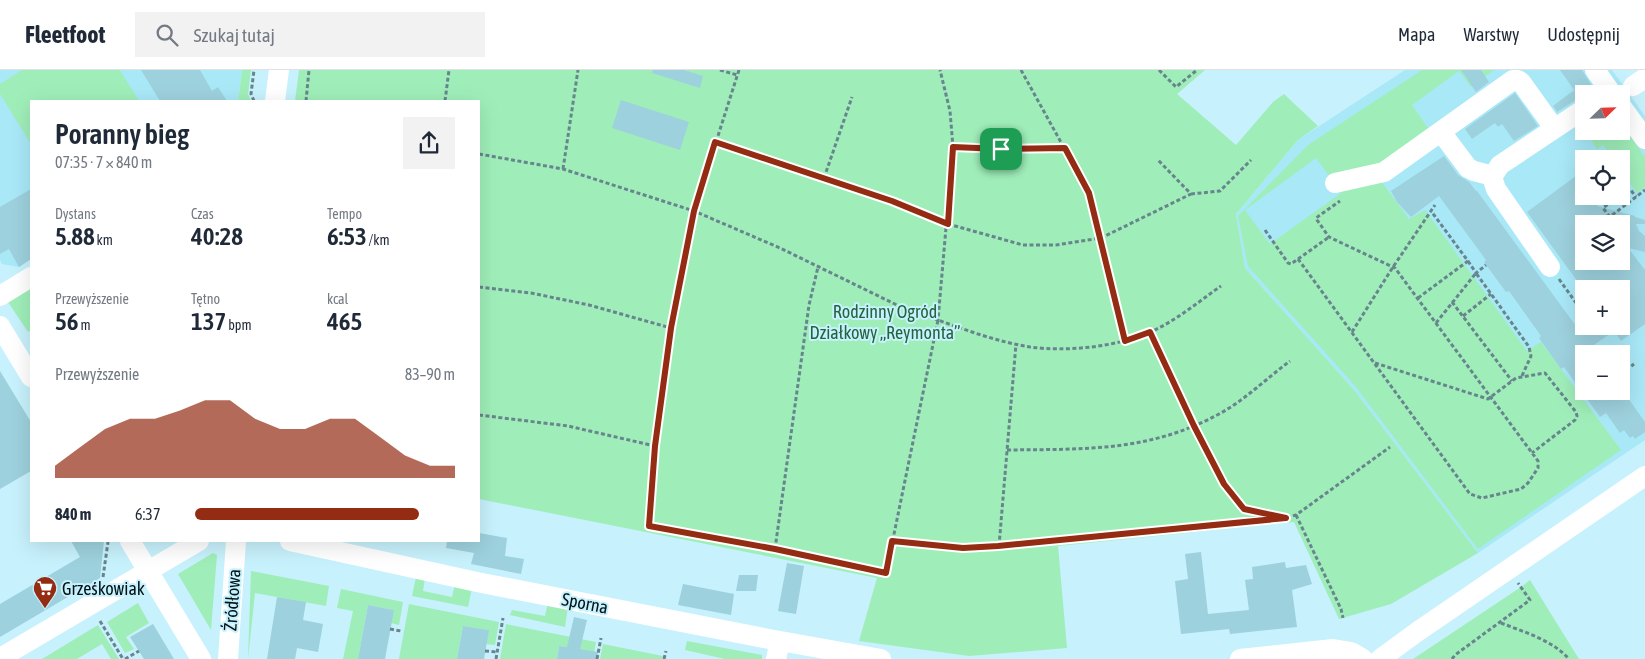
<!DOCTYPE html>
<html lang="pl">
<head>
<meta charset="utf-8">
<style>
	:root { --surface:#fff; --page:#f2f2f3; --text:#1f2937; --muted:#747a83; --line:#e0e1e3; --accent:#942c14 }
	body { margin:0; font-family:"Asap Condensed",sans-serif; background:var(--page); color:var(--text); height:100vh; display:flex; flex-direction:column; font-size:19px; white-space:nowrap }
	* { box-sizing:border-box; margin:0 }
	p { font-size:16px; color:var(--muted) }
	.icon { flex:none; width:28px; height:28px; fill:none; stroke:currentColor; stroke-width:2; stroke-linecap:round; stroke-linejoin:round }
	.map { position:relative; flex:1; overflow:hidden }
	.details { position:absolute; left:30px; top:30px; width:450px; height:442px; display:flex; flex-direction:column; background:var(--surface); border-radius:0px; box-shadow:0 5px 20px #0002 }
	.details>* { flex:none }
	.needle { width:32px; rotate:67deg }
	.tools { position:absolute; left:1575px; top:15px; display:grid; gap:10px }
	.tools a { display:grid; place-items:center; width:55px; height:55px; border-radius:0px; background:var(--surface); box-shadow:0 5px 20px #0002; font-size:25px }
	.pin { position:absolute; display:grid; place-items:center; width:42px; height:42px; color:#fff; margin:-21px; border-radius:10px; box-shadow:0 2px 8px #0006 }
	.round { display:grid; place-items:center; flex:none; width:52px; height:52px; border-radius:0px; background:var(--page) }
	.overview { display:flex; align-items:center; justify-content:space-between; height:85px; padding:0 25px }
	h1 { font-size:28px; font-weight:600; line-height:38px }
	.metrics { display:grid; grid-template-columns:repeat(3,1fr); gap:8px; height:85px; padding:5px 25px }
	.metrics div { display:grid; align-content:center }
	.metrics b { font-size:25px; font-weight:600 }
	.metrics small { font-size:14px; font-weight:400 }
	.metrics p { font-size:14px }
	.chart { height:140px; padding:10px 25px }
	.chart p { display:flex; justify-content:space-between }
	.chart svg { width:100%; height:90px; margin-top:5px; fill:var(--accent); opacity:.7 }
	ul { padding:0 25px; list-style:none; font-size:16px }
	li { display:grid; grid-template-columns:80px 60px 1fr; align-items:center; height:38px }
	li i { height:12px; border-radius:6px; background:var(--accent) }
	header { display:flex; align-items:center; gap:30px; box-sizing:border-box; height:70px; padding:0 25px; background:var(--surface); border-bottom:1px solid var(--line) }
	header strong { font-size:24px }
	nav { display:flex; gap:28px; margin-inline-start:auto; font-size:18px }
	.search { width:350px; height:45px; background:var(--page); display:flex; align-items:center; gap:12px; box-sizing:border-box; padding:0 18px; border-radius:0px; color:var(--muted); font-size:19px }
	.map>svg:first-child { display:block }
	.built { fill:#a9e8f7; fill-rule:evenodd }
	.green { fill:#9feeb9 }
	.building { fill:#9dd1dd; fill-rule:evenodd }
	.lines { fill:none; stroke-linecap:round; stroke-linejoin:round }
	.path { stroke:#67858d; stroke-width:3; stroke-dasharray:4 2.5; stroke-linecap:butt }
	.minor { stroke:#fff; stroke-width:20 }
	.route-casing { stroke:#fff; stroke-width:10 }
	.route { stroke:#942c14; stroke-width:6 }
	.labels { text-anchor:middle; dominant-baseline:central; stroke-width:4; stroke-linejoin:round; paint-order:stroke }
	.park-label { font-size:18px; fill:#22643d; stroke:#c7f1fc }
	.poi-label { font-size:18px; fill:#011318; stroke:#c7f1fc; text-anchor:start }
	.street-label { font-size:18px; fill:#011318; stroke:#c7f1fc }
</style>
</head>
<body>
<header>
<strong>Fleetfoot</strong>
<div class="search"><svg class="icon" aria-label="search" viewBox="0 0 24 24"><circle cx="10" cy="10" r="6"/><path d="M15 15l6 6"/></svg>Szukaj tutaj</div>
<nav><a>Mapa</a><a>Warstwy</a><a>Udostępnij</a></nav>
</header>
<div class="map">
<svg width="1645" height="589" viewBox="0 0 1645 589">
	<rect width="100%" height="100%" fill="#c7f1fc"/>
	<path class="built" d="M0,0H242L238,31H31V189L19,197L2,194L0,190Z
		M1405,0H1612L1645,46V370L1478,483L1355,321L1245,198L1236,144L1298,70ZM1584,24H1621V61H1584ZM1584,89H1621V126H1584ZM1584,154H1621V191H1584ZM1584,219H1621V256H1584ZM1584,284H1621V321H1584Z"/>
	<path class="green" d="M22,0H120L139,31H31V74L0,24V14Z
		M242,0H251L248,24L251,31H238Z
		M299,0H1205L1177,24L1236,75L1273,32L1284,24L1318,56L1298,70L1236,144L1245,198L1355,321L1478,483L1391,534L1339,549L1294,452L1058,476L1067,578L969,586L859,571L877,508L479,429V31H295Z
		M1422,0H1494L1471,17L1459,1L1412,35L1430,61L1378,98L1332,110L1316,88L1245,140L1270,174L1341,123L1338,117L1381,111L1409,149L1425,140L1527,281L1541,272L1621,380L1478,479L1356,317L1248,196L1238,146L1308,75Z
		M1621,53L1645,87V117L1637,123L1621,101V89H1613L1603,75L1597,79L1585,61H1621Z
		M31,218V260L28,262L8,232Z
		M213,483L217,485L211,560L178,504Z
		M251,501L329,516L326,536L255,523L248,589Z
		M416,507L425,508L423,521L452,527L455,514L472,518L468,537L412,526Z
		M1530,510L1579,589H1413L1521,517Z
		M341,519L403,532L399,555L391,553L394,540L368,535L358,589H343L353,541L337,538Z
		M548,532L568,537L565,557L510,545L512,540L545,546Z
		M138,533L149,553L126,567L134,579L125,583L107,552Z
		M409,534L499,552L495,575L486,574L488,560L463,556L457,589H399Z
		M506,554L596,572L593,589L586,580L559,576L557,589H500Z
		M98,555L119,589H111L102,574L77,589H42Z
		M687,571L762,585V589H725L685,580Z
		M603,574L663,586L662,589H600Z"/>
	<path class="building" d="M141,0H200L212,21L218,17L227,31H160Z
		M653,0H684L703,6L700,18L652,3Z
		M1461,0H1481L1489,12L1476,22Z
		M1560,0H1582L1595,21L1591,24H1584V27L1577,29L1557,42L1553,36L1574,20Z
		M1515,23L1538,56L1514,71L1502,54L1498,57L1495,53L1472,69L1465,59Z
		M621,30L689,52L680,80L612,58Z
		M1444,86L1458,105L1469,112L1476,121H1477L1576,256H1621V219H1583L1527,142L1584,100V126H1610L1597,136L1635,146V147L1645,150V154H1636L1639,161L1645,166V182L1628,178L1645,200V254L1621,271L1614,261L1591,277L1596,284H1584V321H1623L1645,352V362L1635,369L1633,366L1630,368L1624,360L1620,363L1606,343L1600,347L1564,297L1561,299L1539,268L1541,266L1509,221L1506,222L1484,192L1486,190L1439,126L1411,147L1397,132L1391,121ZM1584,154H1621V191H1584Z
		M31,119V189L19,197L9,179L0,184V137Z
		M0,301L31,352V401L0,419Z
		M479,463L507,468L505,486L524,489L521,504L471,494L474,483L446,478L447,471H479Z
		M71,471H104L100,508L0,567V534L80,487Z
		M1201,482L1208,544L1249,540L1245,510L1253,509L1252,497L1285,492L1286,498L1306,495L1312,514L1292,520L1297,557L1230,564L1229,559L1181,564L1175,511L1188,509L1185,484Z
		M787,493L804,496L796,544L778,541Z
		M739,505H758L756,521H736Z
		M683,514L734,524L731,545L678,535Z
		M277,527L306,532L303,550L323,554L318,582L297,578L295,589H267Z
		M368,535L394,540L385,589H358Z
		M574,547L587,550L580,579L598,582L597,589H557L559,576L567,577Z
		M153,554L174,589H144L130,567Z
		M463,556L489,560L484,589H457Z"/>
	<g class="lines">
		<path class="path" d="M720,0L737,5
			M739,0L694,141L671,258L655,376L649,456L775,479L886,503L938,250C968,261 999,272 1030,277C1066,282 1117,277 1150,262C1176,251 1198,232 1221,216
			M1021,0L1089,123L1125,271
			M1159,0L1176,17L1197,0
			M254,31L251,24L254,0
			M306,31L309,0
			M445,31L449,0
			M715,72L892,131L948,154L1023,175H1056L1101,168L1191,124L1158,90
			M953,77L1001,79L1065,78
			M479,84L563,99L694,141L780,178L901,237L938,250L953,77L950,41L940,0
			M563,99L578,0
			M824,108L852,27
			M1191,124L1220,121L1251,90
			M1621,125L1630,119L1636,127
			M1610,147L1603,138L1619,126
			M1607,149L1645,120
			M1265,160L1288,193L1291,194L1329,167
			M1298,189L1470,424L1482,428L1521,419L1528,413L1538,398V391L1395,198L1329,167L1317,150L1316,148L1340,131
			M1468,191L1476,203L1486,195
			M1559,209L1584,244
			M479,217L531,223L589,235L671,258
			M1418,228L1468,191L1431,141
			M1452,232L1512,311
			M1463,246L1491,224
			M1436,253L1476,203L1529,277L1531,286L1521,308
			M1150,262L1224,414L1244,439L1282,447
			M1352,262L1393,197L1435,135
			M1375,293L1488,329L1516,308L1545,303L1576,342L1577,346L1575,350L1532,383
			M1621,304L1634,294
			M479,345L568,356L655,376
			M1007,380C1084,379 1149,382 1219,344C1245,330 1267,308 1290,291
			M1296,445L1341,539L1343,548
			M892,471L963,478L999,476L1286,448L1296,445L1390,377
			M999,476L1016,274
			M775,479L809,235L818,197
			M103,507L108,472
			M100,551L123,589
			M1501,553C1524,562 1552,570 1569,589
			M390,559L401,561
			M485,581L497,582
			M125,589L139,581
			M496,589L503,548
			M597,589L601,568
			M664,589L666,581
			M1452,589L1455,585L1530,530L1518,513"/>
		<path class="minor" d="M1595,0L1612,24
			M1633,16L1645,8
			M275,31L279,0
			M1621,36L1645,69
			M1441,62L1468,98L1474,101L1493,106
			M1335,113L1384,102L1513,10H1518L1521,12L1554,58
			M1550,197L1496,119L1492,107L1500,95L1584,39
			M0,226L31,207
			M0,256L31,307
			M130,471L201,589
			M290,471L477,512L769,569L881,589
			M0,588L199,471
			M228,589L236,471
			M776,589L780,571
			M1240,589L1333,579L1351,582L1363,589
			M1380,589L1417,562L1645,406"/>
	</g>
	<g class="lines">
		<g class="route-casing">
			<path id="route" d="M715,72L892,131L948,154L953,77L1001,79L1065,78L1089,123L1125,271L1150,262L1194,356L1224,414L1244,439L1286,448L998,476L963,478L892,471L886,503L775,479L649,456L655,376L671,258L694,141Z"/>
		</g>
		<use href="#route" class="route"/>
	</g>
	<defs>
		<g id="supermarket-pin" transform="scale(1.25)"><path d="M0 17L-7.5 6A9.5 9.5 0 1 1 7.5 6Z" fill="#942c14" stroke="#c7f1fc"/><path d="M-6-5.5h2.5l.6 2H6L4.5 2H-2.5L-4.4-4H-6ZM-1.5 3.2a1.3 1.3 0 1 0 .1 0ZM3 3.2a1.3 1.3 0 1 0 .1 0Z" fill="#fff"/></g>
	</defs>
	<g fill-rule="evenodd">
		<use href="#supermarket-pin" x="45" y="518"/>
	</g>
	<g class="labels">
		<g class="park-label">
			<text x="885" y="241">Rodzinny Ogród<tspan x="885" dy="21">Działkowy „Reymonta”</tspan></text>
		</g>
		<g class="poi-label">
			<text x="62" y="518">Grześkowiak</text>
		</g>
		<g class="street-label">
			<text transform="translate(232 530) rotate(-86)">Źródłowa</text>
			<text transform="translate(585 533) rotate(11)">Sporna</text>
		</g>
	</g>
</svg>
<div class="tools">
<a><svg class="needle" viewBox="-14 -14 28 28"><path d="M0-13l5 13h-10z" fill="#e53935"/><path d="M0 13l5-13h-10z" fill="#747a83"/></svg></a>
<a><svg class="icon" aria-label="locate" viewBox="0 0 24 24"><circle cx="12" cy="12" r="6"/><path d="M12 2v4M12 18v4M2 12h4M18 12h4"/></svg></a>
<a><svg class="icon" aria-label="layers" viewBox="0 0 24 24"><path d="M12 4l9 5-9 5-9-5zM3 14l9 5 9-5"/></svg></a>
<a>+</a>
<a>−</a>
</div>
<div class="pin" style="left:1001px;top:79px;background:#1e9e55"><svg class="icon" aria-label="arrive" viewBox="0 0 24 24"><path d="M6 21V4h12l-3 4 3 4H6"/></svg></div>
<section class="details">
<div class="overview"><div><h1>Poranny bieg</h1><p>07:35 · 7 × 840 m</p></div><a class="round"><svg class="icon" aria-label="share" viewBox="0 0 24 24"><path d="M12 15V3M7 8l5-5 5 5M5 13v7h14v-7"/></svg></a></div>
<div class="metrics">
<div><p>Dystans</p><b>5.88<small> km</small></b></div>
<div><p>Czas</p><b>40:28</b></div>
<div><p>Tempo</p><b>6:53<small> /km</small></b></div>
</div>
<div class="metrics">
<div><p>Przewyższenie</p><b>56<small> m</small></b></div>
<div><p>Tętno</p><b>137<small> bpm</small></b></div>
<div><p>kcal</p><b>465</b></div>
</div>
<div class="chart"><p><span>Przewyższenie</span>83–90 m</p>
<svg viewBox="0 0 160 44" preserveAspectRatio="none"><path d="M0 44V38L10 29L20 20L30 15L40 15L50 11L60 6L70 6L80 15L90 20L100 20L110 15L120 15L130 24L140 33L150 38L160 38V44z"/></svg>
</div>
<ul>
<li><b>840 m</b>6:37<i style="width:86%"></i></li>
</ul>
</section>
</div>
</body>
</html>
